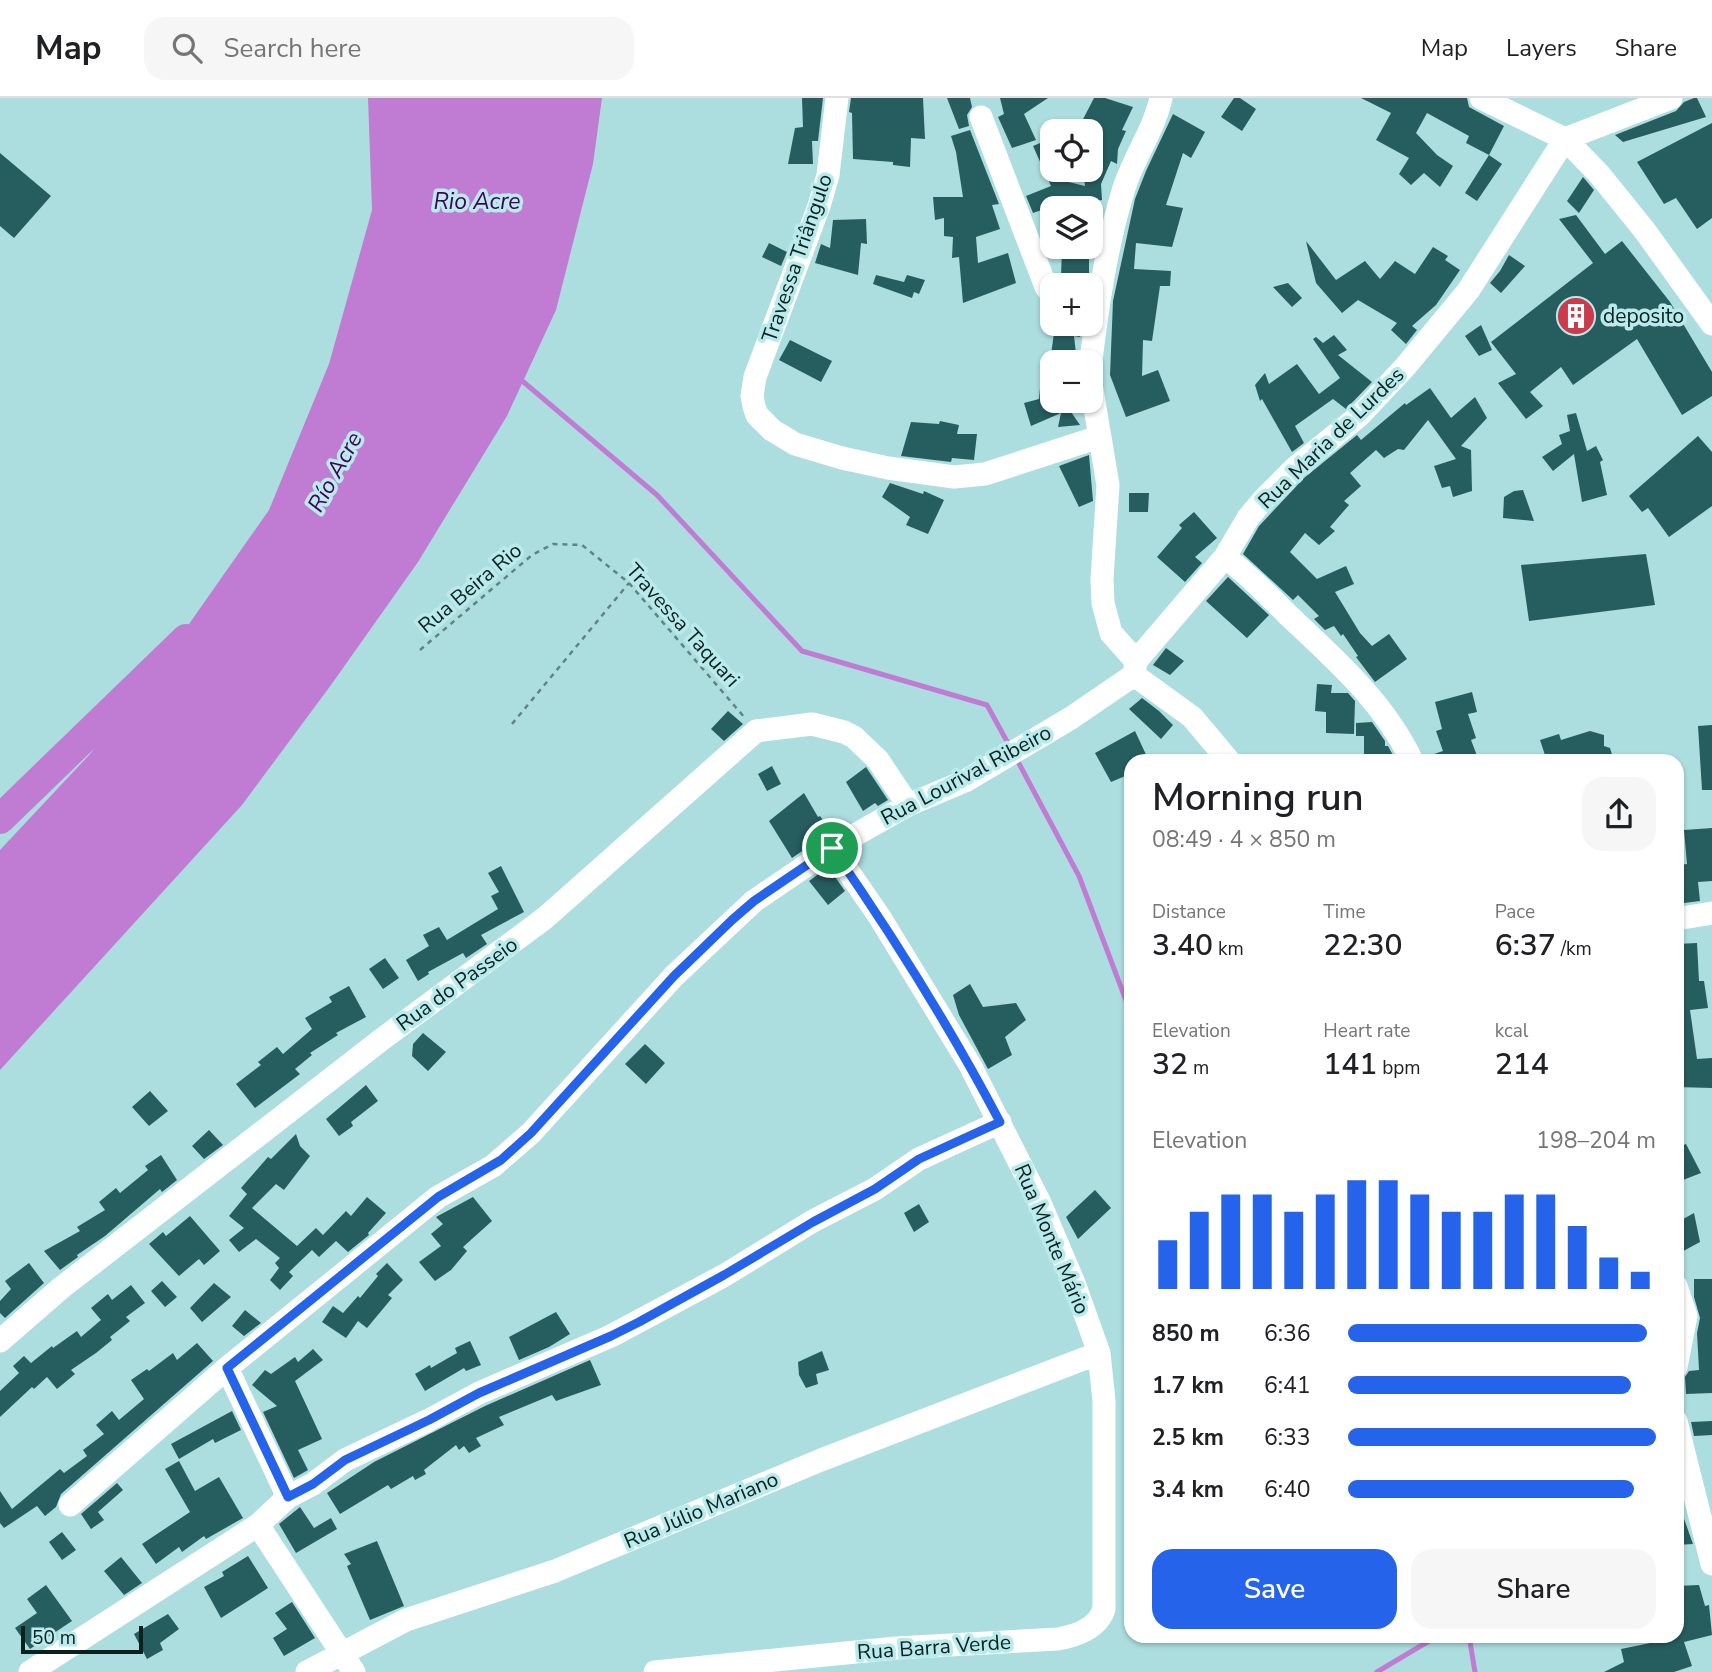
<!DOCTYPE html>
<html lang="en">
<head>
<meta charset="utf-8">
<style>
	:root { --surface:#fff; --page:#f6f6f6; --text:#202124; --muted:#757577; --line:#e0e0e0; --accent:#2563eb }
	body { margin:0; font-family:"Nunito Sans",sans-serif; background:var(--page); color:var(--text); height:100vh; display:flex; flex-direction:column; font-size:26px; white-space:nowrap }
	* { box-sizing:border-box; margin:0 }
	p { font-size:23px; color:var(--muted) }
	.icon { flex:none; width:38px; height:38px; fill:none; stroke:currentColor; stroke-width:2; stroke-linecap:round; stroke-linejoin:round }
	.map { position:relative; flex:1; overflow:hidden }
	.side { position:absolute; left:1124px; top:656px; width:560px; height:889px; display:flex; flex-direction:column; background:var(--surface); border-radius:21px; box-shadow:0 2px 5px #0004 }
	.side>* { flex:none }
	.tools { position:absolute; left:1040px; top:21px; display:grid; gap:14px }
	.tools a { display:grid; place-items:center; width:63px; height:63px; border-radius:14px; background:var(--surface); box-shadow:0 2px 5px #0004; font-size:35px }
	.scale { position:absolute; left:21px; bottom:18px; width:122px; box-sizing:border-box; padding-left:7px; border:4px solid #0c2020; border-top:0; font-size:19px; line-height:24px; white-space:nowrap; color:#0c2020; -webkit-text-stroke:5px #b9ebec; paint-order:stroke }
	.pin { position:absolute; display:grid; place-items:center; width:60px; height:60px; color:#fff; margin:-30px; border:4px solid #fff; border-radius:50%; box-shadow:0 2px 7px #0007 }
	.round { display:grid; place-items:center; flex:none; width:74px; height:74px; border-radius:21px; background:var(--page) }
	.summary { display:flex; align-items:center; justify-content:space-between; height:119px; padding:0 28px }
	h1 { font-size:38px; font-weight:600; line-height:52px }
	.figures { display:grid; grid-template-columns:repeat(3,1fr); gap:10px; height:119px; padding:7px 28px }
	.figures div { display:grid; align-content:center }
	.figures b { font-size:30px; font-weight:600 }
	.figures small { font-size:19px; font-weight:400 }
	.figures p { font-size:19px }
	.chart { height:196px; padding:14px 28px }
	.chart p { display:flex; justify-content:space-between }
	.chart svg { width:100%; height:126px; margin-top:7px; stroke:var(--accent); stroke-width:6 }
	.primary-button { display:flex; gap:14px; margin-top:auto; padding:14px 28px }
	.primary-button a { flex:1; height:80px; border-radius:21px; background:var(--accent); color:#fff; font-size:28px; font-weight:600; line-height:80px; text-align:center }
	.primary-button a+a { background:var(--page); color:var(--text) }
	ul { padding:0 28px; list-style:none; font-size:23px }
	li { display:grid; grid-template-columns:112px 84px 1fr; align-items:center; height:52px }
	li i { height:18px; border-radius:9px; background:var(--accent) }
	header { display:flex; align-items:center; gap:42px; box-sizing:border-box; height:98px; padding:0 35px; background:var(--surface); border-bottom:2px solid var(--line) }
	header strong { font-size:33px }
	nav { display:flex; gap:38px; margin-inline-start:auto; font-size:24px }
	.search { width:490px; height:63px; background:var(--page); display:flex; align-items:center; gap:18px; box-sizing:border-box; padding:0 24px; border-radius:21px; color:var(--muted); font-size:26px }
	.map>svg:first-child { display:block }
	.water { fill:#c07cd3 }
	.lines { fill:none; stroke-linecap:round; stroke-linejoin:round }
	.stream { stroke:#c07cd3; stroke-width:5 }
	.river { stroke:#c07cd3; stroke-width:30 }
	.building { fill:#265d5f }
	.path { stroke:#608484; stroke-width:2.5; stroke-dasharray:5 5; stroke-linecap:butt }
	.minor { stroke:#fff; stroke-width:23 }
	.route-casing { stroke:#fff; stroke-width:14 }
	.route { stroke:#2563eb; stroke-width:9 }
	.labels { text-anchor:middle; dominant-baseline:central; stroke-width:7; stroke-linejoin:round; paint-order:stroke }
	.street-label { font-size:21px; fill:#0c2020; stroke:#b9ebec }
	.poi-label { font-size:21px; fill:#0c2020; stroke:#b9ebec; text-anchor:start }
	.water-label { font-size:23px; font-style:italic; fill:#450054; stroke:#b9ebec }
</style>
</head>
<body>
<header>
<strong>Map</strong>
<div class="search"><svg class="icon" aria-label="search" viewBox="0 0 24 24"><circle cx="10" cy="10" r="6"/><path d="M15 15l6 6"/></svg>Search here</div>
<nav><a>Map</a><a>Layers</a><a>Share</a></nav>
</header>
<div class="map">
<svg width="1712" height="1574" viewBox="0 0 1712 1574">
	<rect width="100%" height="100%" fill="#addedf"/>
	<path class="water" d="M368,0H602L593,66L556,212L507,318L418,464L331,587L242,707L0,972V752L90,656L182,536L269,412L329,266L372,112Z"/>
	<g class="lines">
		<path class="stream" d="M520,281L657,397L802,553L987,607L1010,649
			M1015,658L1079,778L1130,913
			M1469,1538L1475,1574
			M1377,1574L1429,1543L1433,1538"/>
		<path class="river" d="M0,721L186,541"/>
	</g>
	<path class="building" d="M802,0H823L818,43H812L813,66H788L795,30L803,29Z
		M851,0H923L925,41L911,40L910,69L893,67V64L853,61L852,15L849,14Z
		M947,0H970L972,9L967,17L969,28L959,31Z
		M1000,0H1048L1024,16L1036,42L1012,50L998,19L1004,16Z
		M1094,0H1105L1133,9L1122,32L1126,33L1118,51L1117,66L1111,63L1101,86L1102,102L1047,110L1033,115L1026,98L1051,88L1033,48L1052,40V80L1085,88L1083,72H1090V50L1099,40L1090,33L1079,29Z
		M1234,0H1240L1256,11L1242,33L1221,19Z
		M1361,0H1467L1469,9L1504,28L1489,57L1466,45L1469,38L1427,15L1416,35L1437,57L1453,68L1440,89L1424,75L1411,87L1399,76L1409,60L1376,42L1391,15Z
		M1694,0H1697L1706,19L1623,44L1615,37L1676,13L1684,4Z
		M1173,16L1205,34L1191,60L1183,55L1166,107L1183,110L1172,149L1136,145L1134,171L1171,173L1170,188H1160L1152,243L1143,242L1142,278L1158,272L1170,303L1126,319L1110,277L1113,203L1135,101L1146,73Z
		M1712,25V120L1697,131L1676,100L1664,106L1637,64Z
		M970,32L999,106L992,107L1000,131L976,139L978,165L1008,155L1016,185L963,205L959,159L952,160L953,139L944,138V120L935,122L933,99H963L956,54L951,38Z
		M0,55L51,98L14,140L0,128Z
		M1489,57L1502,66L1477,103L1465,95Z
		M1583,79L1594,92L1579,115L1567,103Z
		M1576,117L1605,156L1622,143L1670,204L1712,274V298L1682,317L1637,241L1573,287L1561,269L1530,294L1543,308L1526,321L1498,285L1516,276L1491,244L1593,165L1559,121Z
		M866,121L867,146L861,145L858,177L815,165L821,146L830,150L833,122Z
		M1306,143L1336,182L1365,163L1380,181L1395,163L1415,176L1433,149L1448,158L1445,162L1460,172L1436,207L1412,228L1417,232L1406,246L1391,232L1397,225L1358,202L1342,215L1316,185Z
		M769,145L787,154L781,168L762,159Z
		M1062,151L1089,153V181L1061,178Z
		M1509,157L1525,168L1501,195L1490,185L1500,173Z
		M876,177L904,184L907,177L925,182L919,196L914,194L912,200L873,186Z
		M1288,185L1302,200L1292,209L1273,189Z
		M1046,226H1082L1080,239L1074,238L1077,264H1050L1054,235L1046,234Z
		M1481,227L1492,252L1479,258L1465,238Z
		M1334,237L1347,252L1338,257L1372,284L1346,311L1333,301L1295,328L1304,345L1292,354L1262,301L1260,303L1255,287L1265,275L1269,286L1297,266L1319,296L1340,280L1313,241L1316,239L1323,245Z
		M790,242L832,263L821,284L779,262Z
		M1042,270H1052V303H1080V306L1069,311L1080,327L1058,329L1061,315L1031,328L1024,305L1039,301Z
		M1430,290L1451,320L1475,299L1487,320L1461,348L1471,352L1472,393L1453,399L1450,388L1442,390L1434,368L1456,361L1428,322L1404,352L1398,351L1384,360L1376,352L1350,375L1361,388L1344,403L1349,407L1330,429L1335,433L1319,447L1305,435L1290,454L1317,481L1346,468L1354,486L1335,494L1360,535L1372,548L1389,536L1407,561L1375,584L1356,559L1358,558L1343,536L1341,538L1334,528L1325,532L1314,521L1319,518L1298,497L1293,502L1243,456L1259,428L1304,380L1357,337L1361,342L1405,305L1406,307Z
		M1576,315L1587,353L1596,348L1603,362L1600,364L1607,397L1582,404L1574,356L1553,373L1542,359L1562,346L1559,337L1570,333L1567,317Z
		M940,323L959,327L957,336H977L974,362L952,360L951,364L901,358L911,324L939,326Z
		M1698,338L1712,354V408L1669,439L1648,410L1642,414L1629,398Z
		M1089,357L1093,403L1079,409L1059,368Z
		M890,385L923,396L924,393L944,402L928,436L906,427L910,419L882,399Z
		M1523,392L1534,423L1503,420L1504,399L1514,393Z
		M1129,395H1149L1148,414H1129Z
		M1194,414L1217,440L1195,459L1202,465L1185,484L1157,459L1182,430L1179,427Z
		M1646,456L1655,507L1529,523L1521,467Z
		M1228,479L1269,517L1247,540L1206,503Z
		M1166,550L1184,563L1170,577L1153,567Z
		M1317,586L1332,587L1331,595H1348L1355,603L1354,636L1326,635V614L1315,613Z
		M1472,594L1477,614L1468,616L1476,640L1471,642L1479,663H1426L1425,659L1443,653L1436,633L1442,631L1435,604Z
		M1142,600L1159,613L1173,627L1161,641L1129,611Z
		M728,613L743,626L724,643L711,631Z
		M1372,624L1385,643V648H1388L1396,663H1364V638H1356V625Z
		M1712,627V692H1702L1698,628Z
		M1135,633L1149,663H1130V676L1111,684L1095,655Z
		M1590,633L1604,637V648L1610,650L1614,663H1547L1540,642L1559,636L1561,642Z
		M772,668L781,686L767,693L758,676Z
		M866,669L888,702L878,708L875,705L863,713L846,684Z
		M804,695L818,719L820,718L831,734L814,742V745L792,760L769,723Z
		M1712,730V783L1698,784L1700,803L1684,805L1680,767L1687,766L1684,732Z
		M501,768L524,814L481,837L487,846L466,860L463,855L428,874L429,876L418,883L406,862L429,848L423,837L439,829L447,842L498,811L491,798L499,794L488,775Z
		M828,769L845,793L828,807L809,783Z
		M1697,845L1699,883H1704L1708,910L1690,912L1697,961L1712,960V990L1676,989V846Z
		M385,860L399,880L383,891L369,871Z
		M970,886L983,909L1016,905L1026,922L1005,939L1012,957L988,971L959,917L953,897Z
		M349,888L366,919L336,935L338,937L310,955L312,957L295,971L300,976L255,1010L236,986L261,967L258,964L277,949L283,956L312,931L305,920L332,904L329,899Z
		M423,935L446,954L428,973L412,958L413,946Z
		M645,946L665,965L646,986L625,966Z
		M366,987L378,1003L351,1024L353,1028L339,1038L326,1021Z
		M150,993L168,1013L149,1028L132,1009Z
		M209,1032L223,1047L204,1061L192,1048Z
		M296,1036L300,1048L310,1058L284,1092L276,1086L252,1110L297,1148L316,1130L323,1137L346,1113L351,1118L367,1099L386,1115L368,1135L369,1137L348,1154L336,1143L319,1159L312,1152L289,1174L293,1178L280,1192L270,1182L279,1170L275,1165L280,1160L256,1141L239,1154L229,1142L244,1130L229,1118L247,1096L241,1090L268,1059L271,1061Z
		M1686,1046L1701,1075L1683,1082L1676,1067V1050Z
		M161,1057L177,1082L162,1094L160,1091L105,1138L77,1157L78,1159L60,1172L44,1153L80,1133L77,1129L105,1112L99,1104L116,1090L120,1095L148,1072L145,1068Z
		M1095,1092L1111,1110L1078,1141L1066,1119Z
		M473,1099L492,1123L463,1149L467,1153L451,1172L435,1183L419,1164L441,1148L431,1136L443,1126L436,1119Z
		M919,1106L929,1124L914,1134L904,1115Z
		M1694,1115L1700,1144L1676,1157V1125Z
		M190,1118L220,1153L204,1167L199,1161L179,1178L149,1146L163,1134L166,1138Z
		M29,1165L44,1185L5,1220L0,1215V1203L11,1191L5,1183Z
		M387,1165L403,1182L388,1197L392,1200L367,1230L358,1223L346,1240L322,1224L333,1208L343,1215L358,1198L360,1200L378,1178L376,1176Z
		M1694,1181H1712V1295L1686,1296L1685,1279L1689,1273L1699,1272L1697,1235L1700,1220L1694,1199Z
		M162,1183L177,1199L165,1209L151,1193Z
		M214,1185L231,1199L202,1224L190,1210Z
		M131,1187L145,1205L126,1219L130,1223L110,1239L112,1242L96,1255L71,1272L75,1276L57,1291L47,1279L34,1291L32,1289L0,1319V1293L19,1275L13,1268L24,1258L31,1265L52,1248L53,1250L77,1233L81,1239L101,1222L91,1210L108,1196L112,1202Z
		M245,1212L261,1225L244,1238L232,1228Z
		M556,1214L570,1236L549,1249L519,1262L509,1239Z
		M470,1243L481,1267L466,1273L464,1270L425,1293L415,1276L430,1267L431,1270L443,1263L457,1255L455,1250Z
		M197,1245L213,1263L61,1396L56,1409L45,1418L37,1408L4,1430L0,1425V1393L12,1411L60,1371L64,1375L87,1358L83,1352L104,1336L96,1327L112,1313L119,1322L144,1301L131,1282L147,1271L149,1273L173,1255L177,1262Z
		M313,1251L323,1262L295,1283L322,1341L298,1352L308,1372L294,1380L263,1314L277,1308L252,1287L265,1272L271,1276L295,1259L298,1264Z
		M822,1253L829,1272L816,1276L818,1286L806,1290L799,1277L798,1264Z
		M590,1262L601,1287L556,1303L552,1297L499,1319L504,1327L476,1340L481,1348L469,1355L464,1348L459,1352L456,1347L424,1372L426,1376L415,1382L413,1378L391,1391L388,1387L340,1416L327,1395L374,1364L485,1308Z
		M232,1313L241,1332L215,1345L213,1341L179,1361L171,1346Z
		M1712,1323V1337L1694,1338L1691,1324Z
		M179,1363L195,1393L219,1379L243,1420L206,1441L204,1438L182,1454L179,1449L156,1466L142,1446L190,1414L165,1371Z
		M117,1385L123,1392L98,1414L104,1422L91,1431L81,1416Z
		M1676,1404H1678L1693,1446L1676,1447Z
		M300,1409L314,1430L331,1420L337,1431L296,1455L279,1426Z
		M62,1434L76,1452L62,1462L49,1444Z
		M377,1443L404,1508L370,1522L347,1468L351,1466L344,1456Z
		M248,1458L268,1490L221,1520L204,1489L224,1478L222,1474Z
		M121,1459L142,1485L124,1497L104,1473Z
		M46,1487L72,1523L30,1551L15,1530L37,1515L27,1501Z
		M1699,1487L1705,1508L1709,1507L1712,1537L1684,1544L1692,1568L1674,1574H1604L1624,1564L1621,1551L1665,1542L1663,1538H1676V1488Z
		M292,1504L315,1540L284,1558L273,1540L287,1531L275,1515Z
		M168,1516L179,1531L160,1545L163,1552L147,1561L134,1536Z"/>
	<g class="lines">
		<path class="path" d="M420,552L532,457L553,446L582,447L629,485L745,620
			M512,626L629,485"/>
		<path class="minor" d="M837,0L828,77L819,108L755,279L752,298L754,308L757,317L772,332L795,346L842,360L888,370L954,379L985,376L1099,339
			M1481,0L1565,41L1599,76L1645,133L1712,226
			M981,19L1046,189L1052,196
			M1090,271C1097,211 1106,148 1124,90C1134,59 1154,32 1161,0
			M1090,280L1108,387L1102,481L1103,505L1111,535L1136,563
			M1225,459C1248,476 1268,497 1288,517C1335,561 1384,604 1412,663
			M1136,563L1225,459L1248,420L1264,401L1295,370L1360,317L1405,269L1468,193L1565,41L1671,0
			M1136,563L1134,577L1192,619L1229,663
			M1676,821L1712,815
			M1676,1188L1686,1218L1676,1269
			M0,1243L61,1190L381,942L545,820L756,633L812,626L844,634L854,639L878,662L908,707
			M227,1270L288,1399
			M1676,1323L1712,1466
			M70,1407L227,1270L438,1099L493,1068L531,1035L674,878L754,803L832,750L908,707L965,683L1071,620L1134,577
			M258,1427L354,1574
			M30,1574L258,1427L288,1399L313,1386L345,1362L429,1322L479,1295L611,1238L725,1177L813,1123L875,1091L919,1061L1000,1024
			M307,1574L406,1522L555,1473L821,1362L1099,1255
			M655,1574L896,1550L1058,1541C1076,1538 1098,1530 1104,1511V1303L1099,1255L1074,1185L1040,1105L970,967L879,818L832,750"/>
	</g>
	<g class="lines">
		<g class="route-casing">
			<path id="route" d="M832,750C893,838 950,929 1000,1024L919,1061L875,1091L813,1124L724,1177L639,1224L611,1238L479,1295L429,1322L345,1362L313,1386L288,1399L227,1270L438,1099L501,1062L531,1035L674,878L732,822L754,803Z"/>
		</g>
		<use href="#route" class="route"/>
	</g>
	<defs>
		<g id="building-disc" transform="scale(2.0125)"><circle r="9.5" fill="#cb3b4c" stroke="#b9ebec"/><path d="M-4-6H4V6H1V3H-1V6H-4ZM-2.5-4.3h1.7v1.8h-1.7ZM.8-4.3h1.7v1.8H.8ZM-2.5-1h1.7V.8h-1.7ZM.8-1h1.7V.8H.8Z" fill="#fff"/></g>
	</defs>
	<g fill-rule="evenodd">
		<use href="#building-disc" x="1576" y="218"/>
	</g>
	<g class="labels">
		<g class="street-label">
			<text transform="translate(797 160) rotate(-71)">Travessa Triângulo</text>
			<text transform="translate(1331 340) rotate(-44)">Rua Maria de Lurdes</text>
			<text transform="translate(470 490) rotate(-40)">Rua Beira Rio</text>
			<text transform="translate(683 527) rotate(48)">Travessa Taquari</text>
			<text transform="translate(966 677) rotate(-28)">Rua Lourival Ribeiro</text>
			<text transform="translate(457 886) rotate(-36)">Rua do Passeio</text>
			<text transform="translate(1052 1141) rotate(67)">Rua Monte Mário</text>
			<text transform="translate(701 1412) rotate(-23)">Rua Júlio Mariano</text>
			<text transform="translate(934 1549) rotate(-4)">Rua Barra Verde</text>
		</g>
		<g class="poi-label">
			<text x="1603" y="218">deposito</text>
		</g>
		<g class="water-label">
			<text x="477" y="103">Rio Acre</text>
			<text transform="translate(335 374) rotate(-61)">Río Acre</text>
		</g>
	</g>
</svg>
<div class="tools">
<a><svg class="icon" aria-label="locate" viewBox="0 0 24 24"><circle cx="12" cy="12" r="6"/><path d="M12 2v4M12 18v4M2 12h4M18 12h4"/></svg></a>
<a><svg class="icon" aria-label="layers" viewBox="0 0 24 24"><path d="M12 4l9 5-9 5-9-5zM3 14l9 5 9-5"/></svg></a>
<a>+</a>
<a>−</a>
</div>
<div class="scale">50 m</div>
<div class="pin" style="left:832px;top:750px;background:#1e9e55"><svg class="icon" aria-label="arrive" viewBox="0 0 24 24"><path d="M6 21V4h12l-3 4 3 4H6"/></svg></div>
<section class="side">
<div class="summary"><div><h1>Morning run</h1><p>08:49 · 4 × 850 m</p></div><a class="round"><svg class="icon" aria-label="share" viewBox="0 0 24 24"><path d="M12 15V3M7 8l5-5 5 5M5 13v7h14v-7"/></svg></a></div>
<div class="figures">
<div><p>Distance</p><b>3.40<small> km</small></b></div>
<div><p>Time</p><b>22:30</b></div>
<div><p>Pace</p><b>6:37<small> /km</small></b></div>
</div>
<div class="figures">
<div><p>Elevation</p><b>32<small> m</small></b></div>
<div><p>Heart rate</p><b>141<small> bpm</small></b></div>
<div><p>kcal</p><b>214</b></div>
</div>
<div class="chart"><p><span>Elevation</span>198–204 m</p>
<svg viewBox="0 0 160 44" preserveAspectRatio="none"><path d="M5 44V27M15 44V17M25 44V11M35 44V11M45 44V17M55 44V11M65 44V6M75 44V6M85 44V11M95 44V17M105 44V17M115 44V11M125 44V11M135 44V22M145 44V33M155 44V38"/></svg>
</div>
<ul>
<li><b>850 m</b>6:36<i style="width:97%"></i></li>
<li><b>1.7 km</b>6:41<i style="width:92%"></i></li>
<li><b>2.5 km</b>6:33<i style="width:100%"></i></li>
<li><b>3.4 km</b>6:40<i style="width:93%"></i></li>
</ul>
<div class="primary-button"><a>Save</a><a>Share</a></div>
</section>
</div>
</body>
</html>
